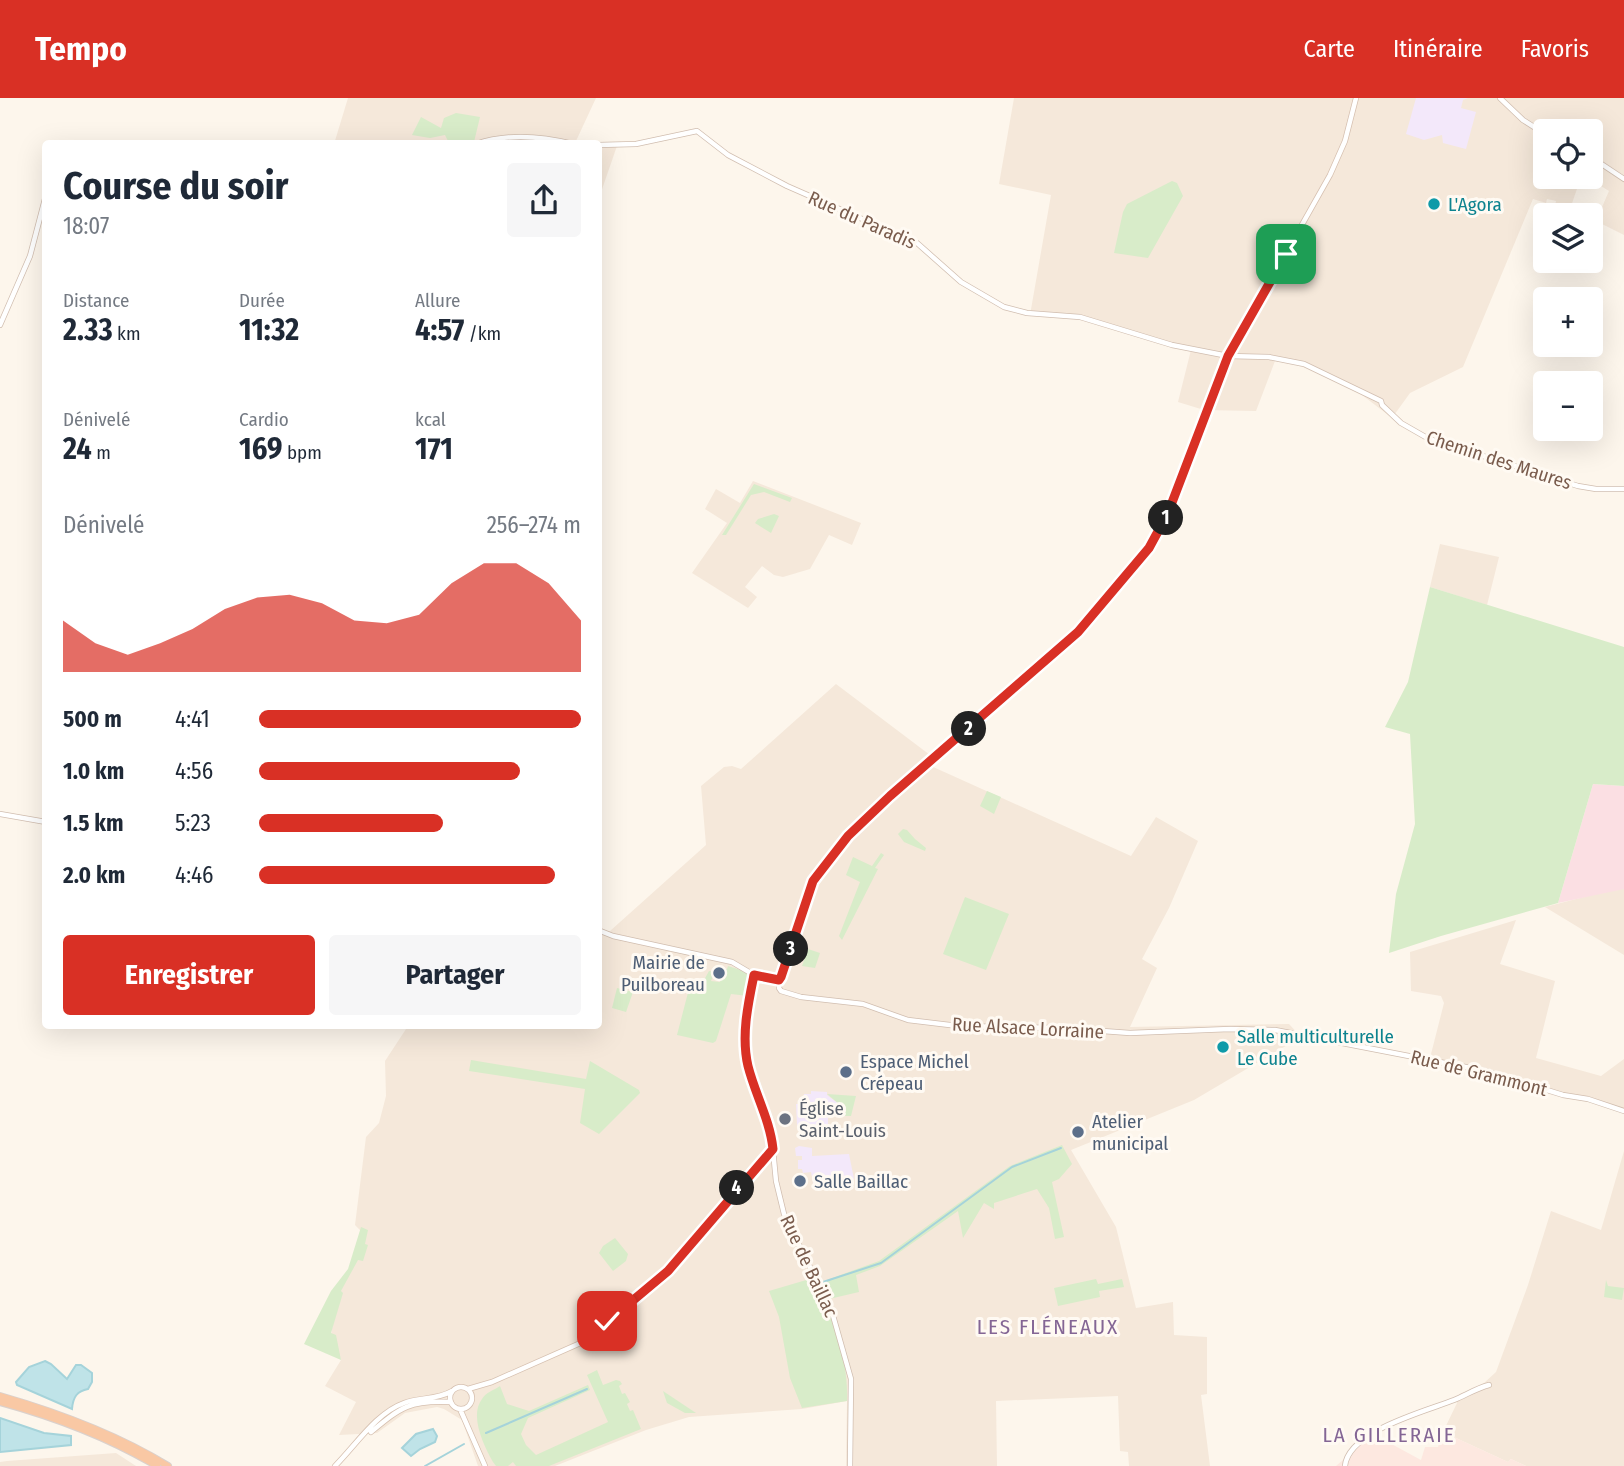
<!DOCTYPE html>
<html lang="fr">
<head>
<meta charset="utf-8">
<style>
	:root { --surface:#fff; --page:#f6f6f7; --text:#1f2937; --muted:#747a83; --accent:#d93025 }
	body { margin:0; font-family:"Fira Sans Condensed",sans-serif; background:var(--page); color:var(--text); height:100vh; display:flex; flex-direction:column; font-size:26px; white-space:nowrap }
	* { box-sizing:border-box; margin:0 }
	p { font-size:23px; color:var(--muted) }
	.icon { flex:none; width:38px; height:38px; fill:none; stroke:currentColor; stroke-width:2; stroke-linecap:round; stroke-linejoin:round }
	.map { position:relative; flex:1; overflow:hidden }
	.side { position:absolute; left:42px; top:42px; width:560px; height:889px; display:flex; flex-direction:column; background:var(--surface); border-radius:7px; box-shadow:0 7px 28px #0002 }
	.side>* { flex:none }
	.buttons { position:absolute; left:1533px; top:21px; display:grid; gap:14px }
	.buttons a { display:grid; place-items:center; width:70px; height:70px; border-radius:7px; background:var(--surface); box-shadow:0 7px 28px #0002; font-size:35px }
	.pin { position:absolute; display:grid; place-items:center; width:60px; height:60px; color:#fff; margin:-30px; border-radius:14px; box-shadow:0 4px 10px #0006 }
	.km { position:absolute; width:35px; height:35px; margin:-18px; border-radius:50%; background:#222; color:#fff; font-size:19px; line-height:35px; text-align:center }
	.round { display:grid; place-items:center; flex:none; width:74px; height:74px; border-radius:7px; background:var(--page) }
	.overview { display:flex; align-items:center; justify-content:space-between; height:119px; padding:0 21px }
	h1 { font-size:38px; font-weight:700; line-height:52px }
	.figures { display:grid; grid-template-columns:repeat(3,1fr); gap:10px; height:119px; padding:7px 21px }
	.figures div { display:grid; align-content:center }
	.figures b { font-size:30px; font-weight:700 }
	.figures small { font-size:19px; font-weight:400 }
	.figures p { font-size:19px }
	.chart { height:196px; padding:14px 21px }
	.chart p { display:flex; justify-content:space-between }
	.chart svg { width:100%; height:126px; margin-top:7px; fill:var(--accent); opacity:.7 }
	.primary-button { display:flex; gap:14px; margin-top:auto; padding:14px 21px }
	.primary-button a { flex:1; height:80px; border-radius:7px; background:var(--accent); color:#fff; font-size:28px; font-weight:700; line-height:80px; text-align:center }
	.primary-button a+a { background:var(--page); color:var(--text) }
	ul { padding:0 21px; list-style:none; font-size:23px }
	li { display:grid; grid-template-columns:112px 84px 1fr; align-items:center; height:52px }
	li i { height:18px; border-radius:9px; background:var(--accent) }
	header { display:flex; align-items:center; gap:42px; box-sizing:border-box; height:98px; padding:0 35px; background:var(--accent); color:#fff }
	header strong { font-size:33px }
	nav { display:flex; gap:38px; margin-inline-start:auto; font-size:24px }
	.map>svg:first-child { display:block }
	.residential { fill:#f5e8da; fill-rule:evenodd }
	.commercial { fill:#fde8e0 }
	.education { fill:#f3e8fa }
	.medical { fill:#fbdfe3 }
	.green { fill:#d8ecc9 }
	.water { fill:#bfe3e8; stroke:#a5d3da; stroke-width:2 }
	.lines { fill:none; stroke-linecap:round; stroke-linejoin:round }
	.stream { stroke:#a5d3da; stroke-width:2 }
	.tertiary-casing { stroke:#d1beb0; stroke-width:6 }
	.secondary-casing { stroke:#d6c0b0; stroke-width:6 }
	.trunk-casing { stroke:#dad1cd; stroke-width:8 }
	.tertiary { stroke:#fff; stroke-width:4.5 }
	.secondary { stroke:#fff; stroke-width:4.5 }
	.trunk { stroke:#f9c8a4; stroke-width:6 }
	.route-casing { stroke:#fff; stroke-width:14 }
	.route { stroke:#d93025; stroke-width:9 }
	.culture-dot { fill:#0f9aa8; stroke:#fffaf3; stroke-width:2.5 }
	.service-dot { fill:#5c6f8a; stroke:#fffaf3; stroke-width:2.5 }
	.worship-dot { fill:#6b7280; stroke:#fffaf3; stroke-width:2.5 }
	.labels { text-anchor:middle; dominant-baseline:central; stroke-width:6; stroke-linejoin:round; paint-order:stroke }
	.culture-label { font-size:19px; fill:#0d838f; stroke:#fffaf3; text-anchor:start }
	.street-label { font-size:19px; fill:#7a5c4d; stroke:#fffaf3 }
	.service-label { font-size:19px; fill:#4e5e75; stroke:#fffaf3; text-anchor:start }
	.worship-label { font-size:19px; fill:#5b616d; stroke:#fffaf3; text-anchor:start }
	.neighbourhood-label { font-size:21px; letter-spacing:2px; fill:#846695; stroke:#fffaf3 }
</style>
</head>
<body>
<header>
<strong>Tempo</strong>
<nav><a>Carte</a><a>Itinéraire</a><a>Favoris</a></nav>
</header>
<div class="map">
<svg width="1624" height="1368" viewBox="0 0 1624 1368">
	<rect width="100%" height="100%" fill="#fdf6ec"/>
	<path class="residential" d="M348,0H596L576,43L618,45L599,100L598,46H334Z
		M1014,0H1624V137L1596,123L1609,93L1586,79L1582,87L1579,85L1568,117L1554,112L1556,103L1547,101L1546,105L1533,101L1463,269L1410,295L1392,320L1349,287L1299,267L1275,263L1256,313L1204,312L1178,304L1191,252L1134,238L1082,220L1030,217L1051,97L999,86ZM1545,33H1591V79H1545Z
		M753,383L861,425L852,447L829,437L810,471L783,479L774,477L762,468L745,489L757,499L748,510L692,475L727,425L705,411L716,391L740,405Z
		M1440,446L1499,459L1487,507L1430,489Z
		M836,586L930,657L924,663L931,668L1131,758L1156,719L1198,743L1169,810L1142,861L1157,870L1130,929L1289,926L1301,939L1194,1002L1071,1052L1116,1129L1136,1210L1173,1204L1174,1237L1207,1239V1296L1201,1297L1210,1368H1129L1128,1354L1120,1353L1118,1298L996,1303L997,1368H846L847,1303L802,1311L689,1319L646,1332L555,1368H478L462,1322L444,1311L437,1309L405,1315L377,1335L339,1337L356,1304L325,1288L341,1262L331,1237L336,1206L358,1147L361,1133L355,1127L366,1039L379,1025L386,998L385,963L408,928H598L599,838L610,833L706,747L701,688L724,669L732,668L741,671Z
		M1615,791H1624V857L1545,809Z
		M1516,822L1500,866L1555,883L1536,960L1601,978L1624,961V1013L1563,997L1486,973L1430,960L1444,905L1441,898L1411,893L1410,854Z
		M1624,1053V1368H1526L1511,1361L1508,1364L1443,1334L1457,1305L1456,1301L1484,1285L1496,1274L1528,1187L1551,1113L1601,1132Z
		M116,1355L136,1368H0V1364L7,1363Z"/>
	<path class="commercial" d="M1443,1334L1508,1364L1511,1361L1526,1368H1336L1373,1336L1421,1362L1425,1349H1438Z"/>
	<path class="education" d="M1416,0H1468L1463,2L1461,10L1476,14L1466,51L1443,45L1442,37L1424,42L1406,36Z
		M811,993L827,994V997L839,1006V1018H828V1029L797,1027L796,1006H801V1004L804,1003V996H811Z
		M799,1048L812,1050V1058L849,1056L854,1081L814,1089L811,1074L803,1075L802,1071H798V1062H802V1058H796L795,1050Z"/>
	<path class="medical" d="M1593,686L1624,688V791L1558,805Z"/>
	<path class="green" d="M456,15L480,19L474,44L449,45L445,37L430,40L412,37L421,19L441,30L444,20Z
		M1172,83L1177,85L1183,98L1148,160L1114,155L1123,114L1127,106Z
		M754,386L792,400L790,404L764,394L751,397L726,437H722Z
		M774,416L779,418L771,435L755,425L758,421Z
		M1430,489L1624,549V688L1593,686L1558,805L1441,838L1389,855L1396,796L1415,726L1410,636L1385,629L1408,584Z
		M987,693L1001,699L994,716L980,708Z
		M903,731L907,732L915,741L926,750L925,753L904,744L898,736Z
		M881,755L884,757L875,770L878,771L842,842L839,838L860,784L846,777L853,759L872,768Z
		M965,799L1009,816L986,872L943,856Z
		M808,851L820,855L815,870L802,868Z
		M728,868L744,873L751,880L748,898L731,896L716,943L713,945L677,937L691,883L704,882L709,873L715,874L711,883L720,884L724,871H727Z
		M617,890L633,894L626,914L612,910Z
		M471,962L586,981L590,963L639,992L640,995L599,1036L580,1025L585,991L469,973Z
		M827,996L856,998L851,1018H839V1006Z
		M1062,1047L1072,1066L1059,1081L1052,1084L1064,1139L1055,1141L1049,1110L1037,1091L994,1105V1111L984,1105L963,1140L958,1113L880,1168L856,1177L859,1194L829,1201L821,1184L879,1163L1010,1068Z
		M361,1129L368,1132L365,1146L368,1147L363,1163L358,1162L341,1193L343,1195L331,1235L336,1237L341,1262L304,1246L331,1193L348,1171Z
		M615,1140L628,1156L626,1163L613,1173L599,1155L603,1148Z
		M813,1180C832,1218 849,1260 847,1303L802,1310L790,1280L779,1219L769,1193Z
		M1096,1181L1098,1186L1122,1181L1124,1189L1099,1193L1100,1199L1058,1208L1054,1190Z
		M1606,1182L1608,1188L1624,1190L1622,1202L1604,1199Z
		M597,1272L603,1287L616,1282L620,1283L622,1286L619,1288L622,1296L625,1295L630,1304L627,1306L630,1313L633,1312L641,1331L549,1368H516L513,1364L508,1368H496L493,1364C484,1348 469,1318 482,1301C485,1295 494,1292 500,1288L507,1306L529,1313L588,1287L590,1292L528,1320L521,1336L526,1347L536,1357L608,1324L587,1277Z
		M663,1293L696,1315H685L667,1305Z"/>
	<path class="water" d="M45,1263L51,1266L67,1281L76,1267H81L92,1275V1284L88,1291C77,1293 73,1299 72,1311L17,1287L16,1284L29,1269Z
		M0,1320L44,1335L71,1338V1347L0,1354Z
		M433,1331L437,1338L435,1344L420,1351L411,1358L402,1350L416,1336Z"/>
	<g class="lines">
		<path class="stream" d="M820,1185L881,1165L1012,1069L1061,1050
			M486,1335L587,1291
			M425,1368L464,1346"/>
		<g class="tertiary-casing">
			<path id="tertiary" d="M1500,0L1523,22L1545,36
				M476,46C508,35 541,38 573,46
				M598,47L636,46L697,33L728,57L787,88L917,145L961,184L1004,209L1027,215L1080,219L1172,247L1228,258L1269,259L1304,266L1381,303L1382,307L1401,325L1429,341L1578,388L1596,391H1624
				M1591,59L1624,81
				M0,227L30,158L46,97
				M0,716L46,724
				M598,832L613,838L732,864L754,877
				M779,882V890L781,893L801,899L863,906L908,922L958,928L1061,930L1130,935L1230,931L1275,932L1486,973L1563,997L1588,1001L1624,1013
				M773,1052L776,1083L784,1116L832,1214L851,1281L850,1368
				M1345,1368C1348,1333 1426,1313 1454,1302C1466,1297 1477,1290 1489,1287"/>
		</g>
		<g class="secondary-casing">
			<path id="secondary" d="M611 1215a9 9 0 1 1 18 0a9 9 0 1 1-18 0Z
				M621,1206L631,1204L668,1173L773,1051C770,1022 755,996 748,968C741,938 748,906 754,877L779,882L781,879L812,783L848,738L890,698L1078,534L1149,450L1168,415L1228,258L1330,77L1345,43L1356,0
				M595,1234L611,1218
				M450 1300a11 11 0 1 1 22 0a11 11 0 1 1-22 0Z
				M468,1291L492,1284L585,1243L615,1223
				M460,1311L485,1368
				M371,1334C401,1309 410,1302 451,1304
				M335,1368C356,1347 376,1315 404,1305C420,1299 437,1302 452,1293"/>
		</g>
		<g class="trunk-casing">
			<path id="trunk" d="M0,1298C59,1315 116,1336 168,1368
				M0,1304C55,1319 108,1339 157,1368"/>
		</g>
		<use href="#tertiary" class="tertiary"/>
		<use href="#secondary" class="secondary"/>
		<use href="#trunk" class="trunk"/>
	</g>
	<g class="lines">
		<g class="route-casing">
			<path id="route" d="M607,1223L615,1208L631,1204L668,1173L773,1051C770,1022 755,996 748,968C741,938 748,906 754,877L779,882L781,879L813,783L848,738L890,698L1078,534L1149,450L1168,415L1228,258L1286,156"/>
		</g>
		<use href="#route" class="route"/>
	</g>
	<g class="culture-dot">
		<circle cx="1434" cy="106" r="7"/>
		<circle cx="1223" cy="949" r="7"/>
	</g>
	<g class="service-dot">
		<circle cx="719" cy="875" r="7"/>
		<circle cx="846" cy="974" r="7"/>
		<circle cx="1078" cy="1034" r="7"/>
		<circle cx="800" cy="1083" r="7"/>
	</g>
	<circle class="worship-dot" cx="785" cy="1021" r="7"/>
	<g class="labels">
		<g class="culture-label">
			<text x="1448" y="106">L'Agora</text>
			<text x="1237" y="938">Salle multiculturelle<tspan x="1237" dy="22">Le Cube</tspan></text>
		</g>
		<g class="street-label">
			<text transform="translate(862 122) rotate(24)">Rue du Paradis</text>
			<text transform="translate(1499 362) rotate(18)">Chemin des Maures</text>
			<text transform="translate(1028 930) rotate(3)">Rue Alsace Lorraine</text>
			<text transform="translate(1479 975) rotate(14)">Rue de Grammont</text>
			<text transform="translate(809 1168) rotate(65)">Rue de Baillac</text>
		</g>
		<g class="service-label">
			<text x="705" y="864" text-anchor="end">Mairie de<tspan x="705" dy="22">Puilboreau</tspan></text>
			<text x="860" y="963">Espace Michel<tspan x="860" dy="22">Crépeau</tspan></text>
			<text x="1092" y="1023">Atelier<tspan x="1092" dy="22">municipal</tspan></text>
			<text x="814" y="1083">Salle Baillac</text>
		</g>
		<g class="worship-label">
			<text x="799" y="1010">Église<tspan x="799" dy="22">Saint-Louis</tspan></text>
		</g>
		<g class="neighbourhood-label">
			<text x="1048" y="1229">LES FLÉNEAUX</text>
			<text x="1389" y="1337">LA GILLERAIE</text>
		</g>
	</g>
</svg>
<div class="buttons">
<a><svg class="icon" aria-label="locate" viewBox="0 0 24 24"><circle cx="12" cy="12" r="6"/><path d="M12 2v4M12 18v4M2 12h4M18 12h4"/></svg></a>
<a><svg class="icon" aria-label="layers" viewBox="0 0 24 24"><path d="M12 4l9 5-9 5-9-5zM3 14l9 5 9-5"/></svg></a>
<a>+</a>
<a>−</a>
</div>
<div class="pin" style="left:1286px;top:156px;background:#1e9e55"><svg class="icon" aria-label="arrive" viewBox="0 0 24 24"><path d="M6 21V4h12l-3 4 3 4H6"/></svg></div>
<div class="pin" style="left:607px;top:1223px;background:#d93025"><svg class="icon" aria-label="check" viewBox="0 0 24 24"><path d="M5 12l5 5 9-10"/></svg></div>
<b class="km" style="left:1166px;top:420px">1</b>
<b class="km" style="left:969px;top:631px">2</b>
<b class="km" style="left:791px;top:851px">3</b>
<b class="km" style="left:737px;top:1090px">4</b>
<section class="side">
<div class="overview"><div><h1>Course du soir</h1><p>18:07</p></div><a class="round"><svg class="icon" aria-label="share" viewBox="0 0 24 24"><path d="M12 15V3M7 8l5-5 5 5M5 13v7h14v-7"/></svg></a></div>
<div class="figures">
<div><p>Distance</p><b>2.33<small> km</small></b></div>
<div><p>Durée</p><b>11:32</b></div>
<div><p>Allure</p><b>4:57<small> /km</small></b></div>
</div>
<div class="figures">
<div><p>Dénivelé</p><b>24<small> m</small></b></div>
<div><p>Cardio</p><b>169<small> bpm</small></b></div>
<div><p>kcal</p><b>171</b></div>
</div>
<div class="chart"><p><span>Dénivelé</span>256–274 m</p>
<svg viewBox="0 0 160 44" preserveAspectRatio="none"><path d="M0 44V26L10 34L20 38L30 34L40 29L50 22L60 18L70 17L80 20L90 26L100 27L110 24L120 13L130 6L140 6L150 13L160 26V44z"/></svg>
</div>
<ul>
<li><b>500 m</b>4:41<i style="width:100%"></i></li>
<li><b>1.0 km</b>4:56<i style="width:81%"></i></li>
<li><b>1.5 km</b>5:23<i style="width:57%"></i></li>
<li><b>2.0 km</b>4:46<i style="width:92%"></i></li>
</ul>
<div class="primary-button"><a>Enregistrer</a><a>Partager</a></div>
</section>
</div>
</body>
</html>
